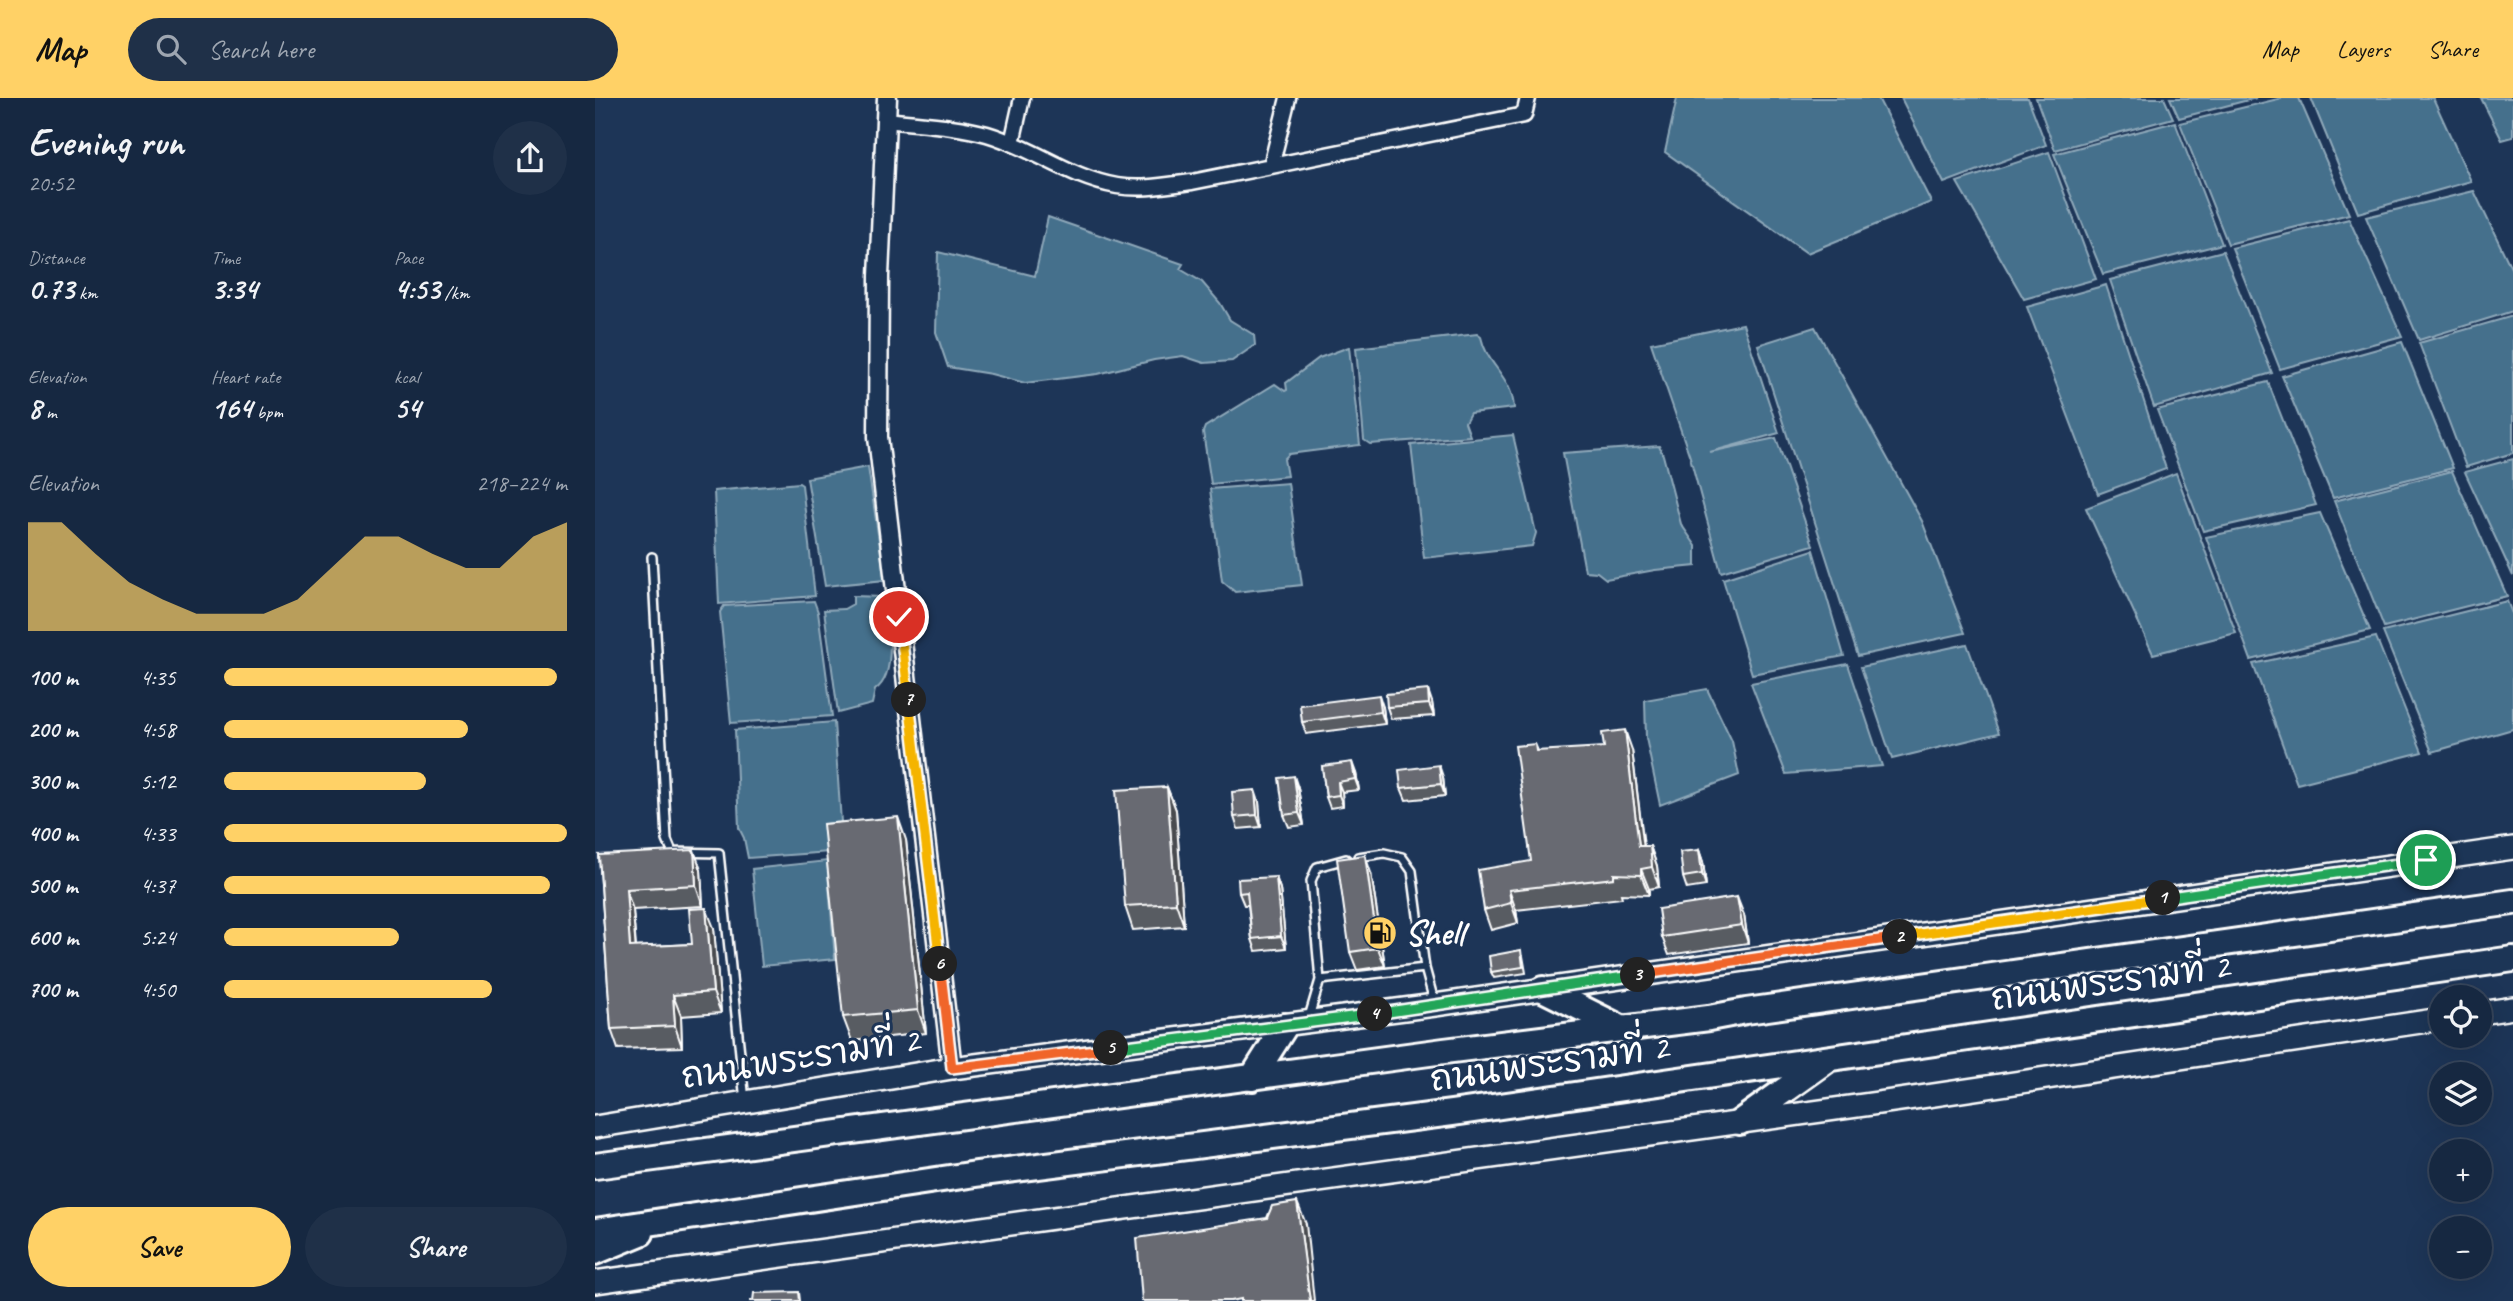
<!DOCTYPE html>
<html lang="en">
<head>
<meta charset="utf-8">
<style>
	:root { --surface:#162841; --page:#1f3048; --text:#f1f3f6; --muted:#9ea6b1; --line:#35445a; --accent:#ffd166 }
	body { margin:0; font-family:Caveat,"Playpen Sans Thai",sans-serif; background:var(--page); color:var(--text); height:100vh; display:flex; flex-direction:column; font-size:26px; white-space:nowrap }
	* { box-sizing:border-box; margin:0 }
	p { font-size:23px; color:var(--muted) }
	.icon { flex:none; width:38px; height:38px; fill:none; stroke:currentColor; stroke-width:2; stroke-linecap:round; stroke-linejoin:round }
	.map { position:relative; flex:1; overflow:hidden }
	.panel { display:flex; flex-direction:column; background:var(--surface); width:595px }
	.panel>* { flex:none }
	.fabs { position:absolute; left:1834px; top:887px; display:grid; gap:14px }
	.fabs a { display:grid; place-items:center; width:63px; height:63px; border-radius:50%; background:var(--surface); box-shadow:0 7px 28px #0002,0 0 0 2px var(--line); font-size:35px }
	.pin { position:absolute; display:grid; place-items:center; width:60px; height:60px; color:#fff; margin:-30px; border:4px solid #fff; border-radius:50%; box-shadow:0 2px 7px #0007 }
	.km { position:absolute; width:35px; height:35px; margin:-18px; border-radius:50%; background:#222; color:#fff; font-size:19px; line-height:35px; text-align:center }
	.round { display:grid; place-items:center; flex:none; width:74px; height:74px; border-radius:37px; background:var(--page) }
	.head { display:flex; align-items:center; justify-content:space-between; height:119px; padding:0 28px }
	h1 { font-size:38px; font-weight:600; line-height:52px }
	.figures { display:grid; grid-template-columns:repeat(3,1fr); gap:10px; height:119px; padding:7px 28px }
	.figures div { display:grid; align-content:center }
	.figures b { font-size:30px; font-weight:600 }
	.figures small { font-size:19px; font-weight:400 }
	.figures p { font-size:19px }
	.chart { height:196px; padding:14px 28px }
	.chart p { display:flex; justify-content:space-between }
	.chart svg { width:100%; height:126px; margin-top:7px; fill:var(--accent); opacity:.7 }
	.action { display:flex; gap:14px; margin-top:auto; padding:14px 28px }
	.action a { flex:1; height:80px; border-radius:42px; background:var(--accent); color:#111; font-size:28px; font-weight:600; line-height:80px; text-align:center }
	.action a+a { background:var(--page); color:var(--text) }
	ul { padding:0 28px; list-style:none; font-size:23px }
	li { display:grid; grid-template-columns:112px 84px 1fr; align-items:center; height:52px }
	li i { height:18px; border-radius:9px; background:var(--accent) }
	header { display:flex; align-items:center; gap:42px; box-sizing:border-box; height:98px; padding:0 35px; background:var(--accent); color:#111 }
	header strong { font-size:33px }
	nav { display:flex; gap:38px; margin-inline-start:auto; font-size:24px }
	.search { width:490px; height:63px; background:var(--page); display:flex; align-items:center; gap:18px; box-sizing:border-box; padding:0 24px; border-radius:38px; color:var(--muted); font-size:26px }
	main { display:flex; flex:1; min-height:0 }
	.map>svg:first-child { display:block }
	.water { fill:#456f8c; stroke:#8fa9ba; stroke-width:2 }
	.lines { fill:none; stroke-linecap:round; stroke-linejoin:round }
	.service-casing { stroke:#fff; stroke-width:12 }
	.minor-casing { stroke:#fff; stroke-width:19 }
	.tertiary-casing { stroke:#fff; stroke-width:23 }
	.secondary-casing { stroke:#fff; stroke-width:26 }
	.trunk-casing { stroke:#fff; stroke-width:30 }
	.service { stroke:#1d3557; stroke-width:7 }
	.minor { stroke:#1d3557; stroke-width:14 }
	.tertiary { stroke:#1d3557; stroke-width:18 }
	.secondary { stroke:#1d3557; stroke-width:21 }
	.trunk { stroke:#1d3557; stroke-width:24 }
	.wall { fill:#595c62; stroke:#fff; stroke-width:2 }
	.shaded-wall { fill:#484b50; stroke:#fff; stroke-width:2 }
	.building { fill:#676b72; stroke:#fff; stroke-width:2 }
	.split-1-casing { stroke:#fff; stroke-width:14 }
	.split-2-casing { stroke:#fff; stroke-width:14 }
	.split-3-casing { stroke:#fff; stroke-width:14 }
	.split-4-casing { stroke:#fff; stroke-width:14 }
	.split-5-casing { stroke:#fff; stroke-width:14 }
	.split-6-casing { stroke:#fff; stroke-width:14 }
	.split-7-casing { stroke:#fff; stroke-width:14 }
	.split-8-casing { stroke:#fff; stroke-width:14 }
	.split-1 { stroke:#22a559; stroke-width:9 }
	.split-2 { stroke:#f5b400; stroke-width:9 }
	.split-3 { stroke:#f0652b; stroke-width:9 }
	.split-4 { stroke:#22a559; stroke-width:9 }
	.split-5 { stroke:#22a559; stroke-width:9 }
	.split-6 { stroke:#f0652b; stroke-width:9 }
	.split-7 { stroke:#f5b400; stroke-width:9 }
	.split-8 { stroke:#f5b400; stroke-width:9 }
	.labels { text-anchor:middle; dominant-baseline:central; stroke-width:6; stroke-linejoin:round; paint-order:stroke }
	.poi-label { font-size:35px; font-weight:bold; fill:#fff; stroke:#1d3557; text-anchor:start }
	.street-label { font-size:35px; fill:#fff; stroke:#1d3557 }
</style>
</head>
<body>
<header>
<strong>Map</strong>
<div class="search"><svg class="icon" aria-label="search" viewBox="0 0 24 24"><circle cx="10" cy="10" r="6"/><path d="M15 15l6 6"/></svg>Search here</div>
<nav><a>Map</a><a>Layers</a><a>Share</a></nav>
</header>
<main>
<section class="panel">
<div class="head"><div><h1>Evening run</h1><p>20:52</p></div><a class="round"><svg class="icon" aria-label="share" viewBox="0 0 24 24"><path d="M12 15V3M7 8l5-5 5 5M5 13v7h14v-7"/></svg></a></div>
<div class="figures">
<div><p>Distance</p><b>0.73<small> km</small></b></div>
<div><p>Time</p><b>3:34</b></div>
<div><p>Pace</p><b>4:53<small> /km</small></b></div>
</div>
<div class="figures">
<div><p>Elevation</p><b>8<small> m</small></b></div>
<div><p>Heart rate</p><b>164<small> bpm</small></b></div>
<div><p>kcal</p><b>54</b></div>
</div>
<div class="chart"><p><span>Elevation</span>218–224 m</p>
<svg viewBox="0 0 160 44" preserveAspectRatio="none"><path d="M0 44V6L10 6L20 17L30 27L40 33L50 38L60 38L70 38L80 33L90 22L100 11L110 11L120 17L130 22L140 22L150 11L160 6V44z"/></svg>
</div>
<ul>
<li><b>100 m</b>4:35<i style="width:97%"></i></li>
<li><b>200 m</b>4:58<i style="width:71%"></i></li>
<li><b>300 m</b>5:12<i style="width:59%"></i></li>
<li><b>400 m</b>4:33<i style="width:100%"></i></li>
<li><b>500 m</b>4:37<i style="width:95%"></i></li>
<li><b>600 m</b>5:24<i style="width:51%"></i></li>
<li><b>700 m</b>4:50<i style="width:78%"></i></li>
</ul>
<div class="action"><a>Save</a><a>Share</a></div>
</section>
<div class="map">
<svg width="1918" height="1203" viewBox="0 0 1918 1203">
	<rect width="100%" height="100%" fill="#1d3557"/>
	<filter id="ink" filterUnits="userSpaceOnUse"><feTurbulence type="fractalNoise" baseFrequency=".0143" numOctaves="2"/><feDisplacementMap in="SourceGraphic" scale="14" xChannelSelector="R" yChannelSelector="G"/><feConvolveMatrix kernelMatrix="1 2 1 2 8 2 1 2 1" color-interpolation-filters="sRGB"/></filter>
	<g filter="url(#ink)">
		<path class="water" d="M1082,0H1283L1336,104L1212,155L1070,54Z
			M1306,0H1433L1451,47L1349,85Z
			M1441,0H1569L1578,20L1460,52Z
			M1575,0H1661L1584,20Z
			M1687,0H1704L1754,116L1633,146L1585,25Z
			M1716,0H1838L1876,83L1763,115Z
			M1886,0H1918V39L1907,42Z
			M1580,24L1627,146L1508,176L1459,56Z
			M1454,54L1501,181L1429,201L1362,84Z
			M1879,93L1918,174V213L1824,242L1771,119Z
			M453,119L588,166L585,171L607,184L625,205L635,222L659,237L660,247L637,263L609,265L588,258L559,262L503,276L430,285L396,276L353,269L341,234L343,154L440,178Z
			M1754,121L1807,238L1685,271L1637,150Z
			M1628,153L1677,275L1559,309L1515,182Z
			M1511,187L1571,371L1503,396L1432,209Z
			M1918,218V355L1871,369L1824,245Z
			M1148,226L1184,335L1115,354L1181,340L1218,447L1126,474L1095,359L1056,245Z
			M1220,229L1327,423L1370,535L1263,558L1163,247Z
			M882,236L886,239C892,268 917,278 919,310L875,315L870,324L875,338L775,346L769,342L761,250Z
			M1807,244L1858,370L1738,400L1687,278Z
			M754,249L765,347L694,356L689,361L692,378L616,386L608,334L610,329L680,286L690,293L692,292L691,285L724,260Z
			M1673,284L1721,407L1608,433L1562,312Z
			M918,337L941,435L937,448L829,460L816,347Z
			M1064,348L1068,357L1086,426L1101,448V468L1060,472L1011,481L1002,474L990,473L968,355Z
			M1918,361V478L1870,374Z
			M273,369L290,482L230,488L212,380Z
			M1857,373L1912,498L1789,529L1739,403Z
			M1581,375L1641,535L1558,556L1491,410Z
			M204,385L207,387L220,498L124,506L119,393Z
			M693,385L707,487L640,494L627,483L615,391Z
			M1725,415L1775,532L1656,562L1611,439Z
			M1218,452L1249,558L1157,576L1128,481Z
			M258,498L288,499C294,523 303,577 280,592L277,606L243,615L229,512L249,511L258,506Z
			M219,503L223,514L237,618L136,625L125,514L129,508Z
			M1912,503L1918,518V631L1837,654L1788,534Z
			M1781,539L1827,654L1702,686L1658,566Z
			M1372,546L1404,635L1297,661L1266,569Z
			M1253,566L1287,668L1191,676L1156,585Z
			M1112,591L1137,643L1144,677L1065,707L1051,640L1050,602Z
			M239,624L248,753L153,760L149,740L144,730L140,632Z
			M232,763L240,861L167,868L157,771Z"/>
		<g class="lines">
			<g class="service-casing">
				<path id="service" d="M57,459L72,742L77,754L124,755L150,1003
					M763,759L789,755L807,759L817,773L830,870L839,903
					M725,882L830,870
					M714,919L725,882L716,783L722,769L751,761"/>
			</g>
			<g class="minor-casing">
				<path id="minor" d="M291,22C325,26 359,27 392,36C437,49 475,80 522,88C547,92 572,87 597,84L929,17L933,0
					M417,45L427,0
					M676,68L693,0"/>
			</g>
			<g class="tertiary-casing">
				<path id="tertiary" d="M292,0L284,178L283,339L357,970"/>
			</g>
			<g class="secondary-casing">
				<path id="secondary" d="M1885,915L1918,910
					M0,1029L357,970L840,907L1918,750
					M0,1184L1312,1001L1846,921"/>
			</g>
			<g class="trunk-casing">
				<path id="trunk" d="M948,891L1028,931
					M657,980L690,928
					M1145,1024L1232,962
					M0,1068L849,953L1114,920L1151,913L1918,804
					M0,1133L381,1076L857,1015L1918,861
					M0,1154L46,1135"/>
			</g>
			<use href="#service" class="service"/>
			<use href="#minor" class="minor"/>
			<use href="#tertiary" class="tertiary"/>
			<use href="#secondary" class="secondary"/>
			<use href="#trunk" class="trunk"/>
		</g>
		<path class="wall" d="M837,604L839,618L796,621L792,609Z
			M788,609L790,626L711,636L707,624Z
			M940,646L943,653L1037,652L1049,748H1055L1062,768L1064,789L1054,791V797L1026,796L1027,800L921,812L923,825L896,832L889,812L936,763Z
			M727,668L761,675L764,692L747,694L748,708L735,710L731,699Z
			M848,679L850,698L811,702L806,690Z
			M572,689L581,712L589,828L538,832L530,808Z
			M703,690L709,727L694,729L689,717Z
			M664,704L666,729L643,731L639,719Z
			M311,742L331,935L257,943L248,919Z
			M1104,752L1108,764L1111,788L1092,791L1088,779Z
			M4,757L106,772L108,808L38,812L41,849L97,846L119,830L126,915L86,918L87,949L23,951L16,931Z
			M776,775L790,868L762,872L755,854Z
			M681,779L685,791L691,850L661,853L657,841L653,807H649L644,795Z
			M1149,817L1153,845L1074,857L1067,839Z
			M928,858L931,875L899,880L896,874Z"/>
		<path class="shaded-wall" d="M833,592L837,604L839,618L834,606Z
			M784,597L788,609L790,626L786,614Z
			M1030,632L1037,652L1051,768L1044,748Z
			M757,664L761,675L764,692L760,681Z
			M844,667L848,679L850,698L846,686Z
			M699,678L703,690L709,727L704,715Z
			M743,684L747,694L748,708L744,697Z
			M572,689L581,712L589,828L581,805Z
			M660,692L664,704L666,729L662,717Z
			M303,719L311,742L331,935L323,912Z
			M1055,748L1062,768L1064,789L1057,769Z
			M99,752L106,772L108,808L101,787Z
			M1104,752L1108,764L1111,788L1107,776Z
			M770,757L776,775L790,868L783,850Z
			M1046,771L1054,791V797L1046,777Z
			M681,779L685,791L691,850L686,838Z
			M31,791L38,812L42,870L35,849Z
			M914,792L921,812L923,825L916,805Z
			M1142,799L1149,817L1153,845L1147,827Z
			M111,810L119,830L126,915L118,894Z
			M78,897L86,918L87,949L80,928Z
			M702,1104L711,1126L719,1203H715L713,1191Z"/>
		<path class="building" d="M833,592L834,606L792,609L791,596Z
			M784,597L786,614L707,624L705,607Z
			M1030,632L1044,748H1055L1057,769L1046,771V777L1019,776V780L914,792L916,805L889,812L883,772L936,763L920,648L940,646L941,653L1009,649L1007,635Z
			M757,664L760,681L743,684L744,697L731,699L727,668Z
			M844,667L846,686L806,690L804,672Z
			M699,678L704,715L689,717L684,680Z
			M572,689L581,805L530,808L521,692Z
			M660,692L662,717L639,719L637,694Z
			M303,719L323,912L248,919L228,726Z
			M99,752L101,787L31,791L35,849L97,846L94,811L111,810L118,894L78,897L80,928L16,931L4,757Z
			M1104,752L1107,776L1088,779L1085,754Z
			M770,757L783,850L755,854L742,761Z
			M681,779L686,838L657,841L652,794L644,795L643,781Z
			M1142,799L1147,827L1067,839L1063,811Z
			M926,852L928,869L896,874L894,858Z
			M702,1104L715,1203H646V1201L636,1203H547L542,1140L672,1120L677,1108Z
			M204,1194L205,1203H155H158L159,1195Z"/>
	</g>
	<g class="lines" filter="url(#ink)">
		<g class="split-1-casing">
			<path id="split-1" d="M1568,800L1831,762"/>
		</g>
		<g class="split-2-casing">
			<path id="split-2" d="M1305,839L1568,800"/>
		</g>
		<g class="split-3-casing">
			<path id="split-3" d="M1043,877L1305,839"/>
		</g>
		<g class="split-4-casing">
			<path id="split-4" d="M780,916L1043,877"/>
		</g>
		<g class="split-5-casing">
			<path id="split-5" d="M516,950L780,916"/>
		</g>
		<g class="split-6-casing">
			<path id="split-6" d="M345,866L357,970L516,950"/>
		</g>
		<g class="split-7-casing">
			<path id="split-7" d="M314,602L345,866"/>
		</g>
		<g class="split-8-casing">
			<path id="split-8" d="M304,519L314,602"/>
		</g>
		<use href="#split-1" class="split-1"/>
		<use href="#split-2" class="split-2"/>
		<use href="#split-3" class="split-3"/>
		<use href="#split-4" class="split-4"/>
		<use href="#split-5" class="split-5"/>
		<use href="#split-6" class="split-6"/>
		<use href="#split-7" class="split-7"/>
		<use href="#split-8" class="split-8"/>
	</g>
	<defs>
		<g id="fuel-disc" transform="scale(1.75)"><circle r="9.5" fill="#ffd166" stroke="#1d3557"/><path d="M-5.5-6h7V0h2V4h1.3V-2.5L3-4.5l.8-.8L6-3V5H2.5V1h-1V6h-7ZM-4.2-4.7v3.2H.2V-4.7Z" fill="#111"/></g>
	</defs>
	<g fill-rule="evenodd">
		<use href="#fuel-disc" x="785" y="835"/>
	</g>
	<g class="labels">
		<g class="poi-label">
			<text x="810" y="835">Shell</text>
		</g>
		<g class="street-label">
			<text transform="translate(1515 884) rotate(-8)">ถนนพระรามที่ 2</text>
			<text transform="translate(205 960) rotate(-9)">ถนนพระรามที่ 2</text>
			<text transform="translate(954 965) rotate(-8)">ถนนพระรามที่ 2</text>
		</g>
	</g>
</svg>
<div class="fabs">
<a><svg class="icon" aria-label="locate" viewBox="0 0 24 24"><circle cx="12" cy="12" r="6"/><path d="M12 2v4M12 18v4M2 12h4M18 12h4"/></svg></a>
<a><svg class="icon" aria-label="layers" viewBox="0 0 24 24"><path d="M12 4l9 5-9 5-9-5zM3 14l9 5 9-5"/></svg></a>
<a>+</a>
<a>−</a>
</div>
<div class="pin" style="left:1831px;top:762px;background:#1e9e55"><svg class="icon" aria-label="arrive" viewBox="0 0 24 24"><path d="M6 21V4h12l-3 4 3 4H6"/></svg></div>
<div class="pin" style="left:304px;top:519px;background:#d93025"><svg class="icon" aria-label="check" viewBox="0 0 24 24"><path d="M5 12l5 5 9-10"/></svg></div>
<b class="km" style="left:1568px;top:800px">1</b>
<b class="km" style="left:1305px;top:839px">2</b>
<b class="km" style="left:1043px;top:877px">3</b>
<b class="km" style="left:780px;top:916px">4</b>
<b class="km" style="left:516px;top:950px">5</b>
<b class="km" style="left:345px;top:866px">6</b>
<b class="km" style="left:314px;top:602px">7</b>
</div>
</main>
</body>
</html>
